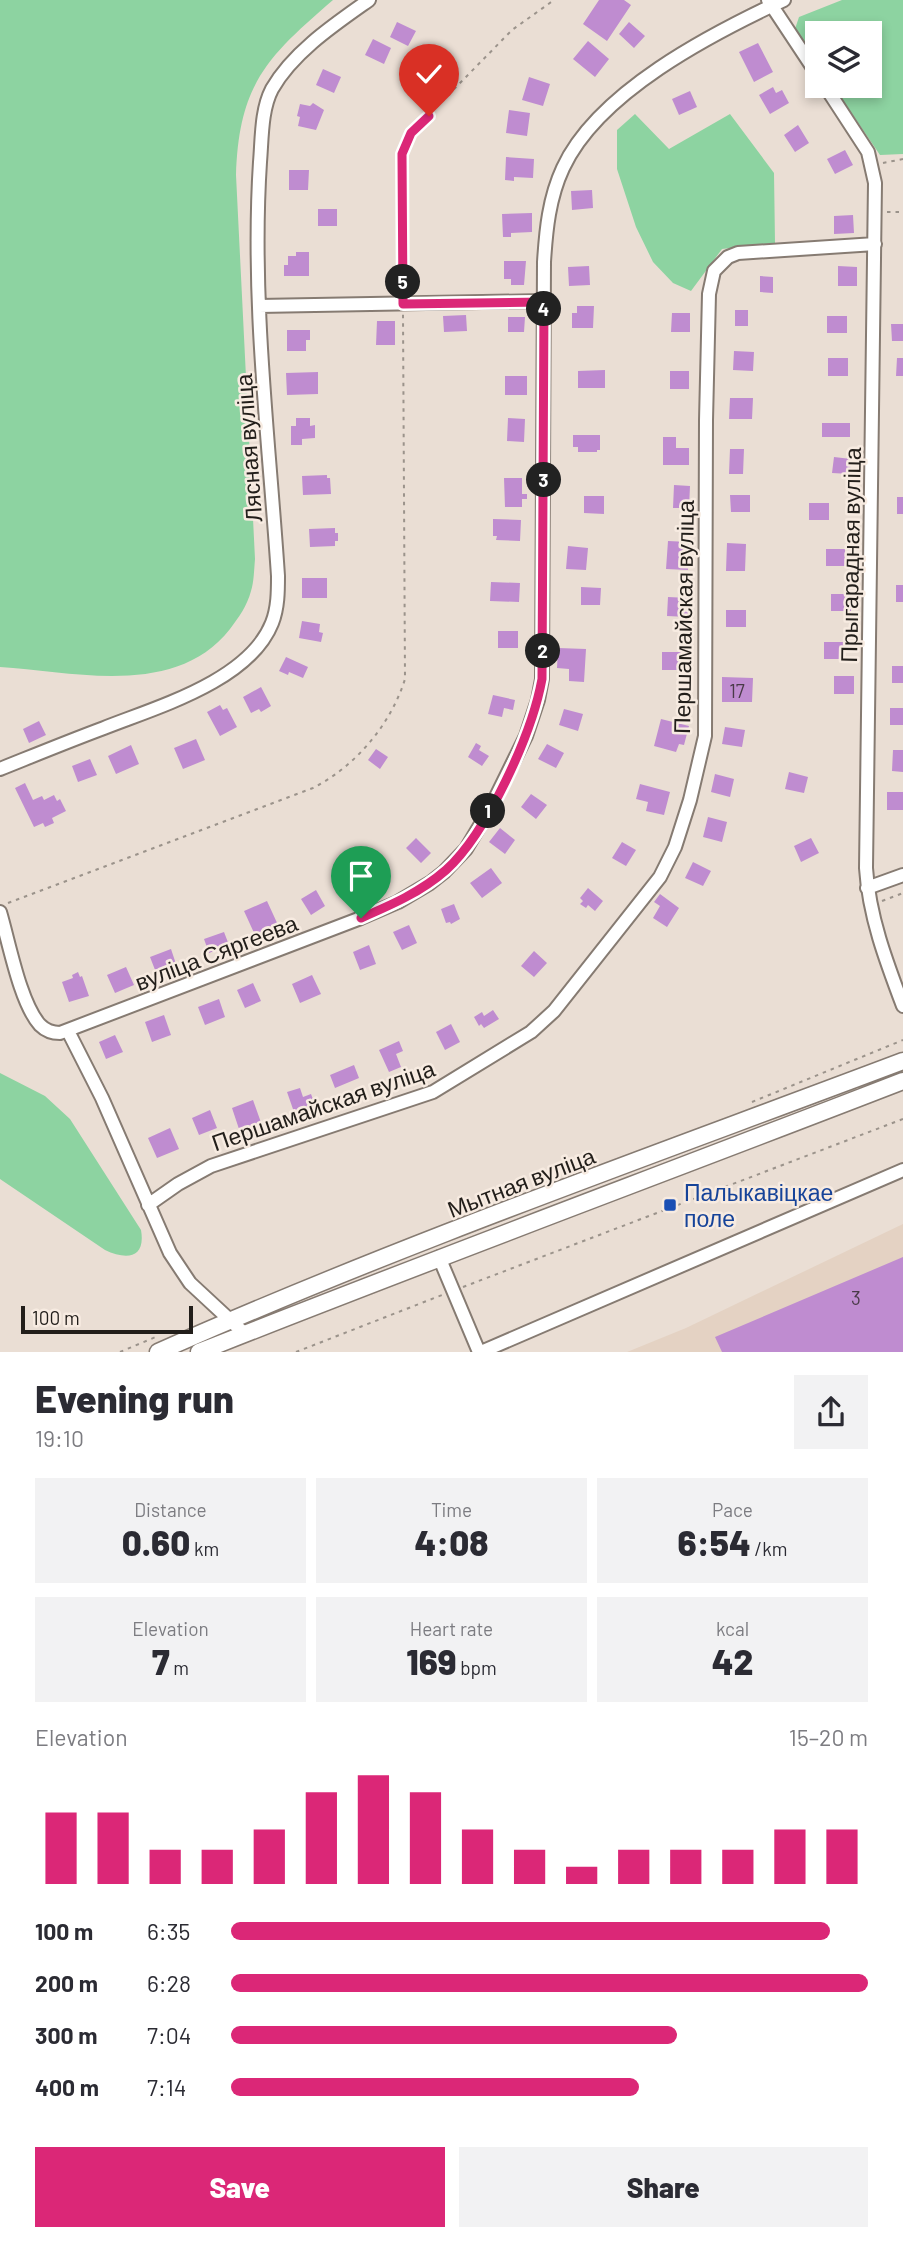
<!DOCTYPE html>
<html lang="en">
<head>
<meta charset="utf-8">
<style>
	:root { --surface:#fff; --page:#f2f2f3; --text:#2b2b33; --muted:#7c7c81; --accent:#db2777 }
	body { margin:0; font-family:Barlow,sans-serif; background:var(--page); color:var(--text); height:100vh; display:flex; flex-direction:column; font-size:26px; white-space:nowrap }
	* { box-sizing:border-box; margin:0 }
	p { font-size:23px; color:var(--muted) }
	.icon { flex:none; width:38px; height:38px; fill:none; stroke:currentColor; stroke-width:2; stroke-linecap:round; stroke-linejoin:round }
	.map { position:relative; height:1352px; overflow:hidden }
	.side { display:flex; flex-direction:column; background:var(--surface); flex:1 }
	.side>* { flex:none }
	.buttons { position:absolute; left:805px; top:21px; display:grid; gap:14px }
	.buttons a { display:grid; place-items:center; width:77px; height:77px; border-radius:0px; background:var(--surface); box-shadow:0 4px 10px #0003; font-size:35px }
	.scale { position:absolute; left:21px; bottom:18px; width:172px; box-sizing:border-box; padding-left:7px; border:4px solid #221e1a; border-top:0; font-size:19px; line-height:24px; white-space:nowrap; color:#221e1a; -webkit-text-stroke:5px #f7ebe1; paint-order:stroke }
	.pin { position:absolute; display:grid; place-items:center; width:60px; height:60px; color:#fff; margin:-72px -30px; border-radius:50% 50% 50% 0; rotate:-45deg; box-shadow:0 0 7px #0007 }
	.pin .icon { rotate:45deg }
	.km { position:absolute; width:35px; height:35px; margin:-18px; border-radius:50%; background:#222; color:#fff; font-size:19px; line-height:35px; text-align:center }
	.round { display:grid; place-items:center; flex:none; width:74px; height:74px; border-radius:0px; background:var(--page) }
	.summary { display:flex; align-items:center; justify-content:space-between; height:119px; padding:0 35px }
	h1 { font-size:38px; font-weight:800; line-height:52px }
	.metrics { display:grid; grid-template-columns:repeat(3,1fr); gap:10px; height:119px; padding:7px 35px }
	.metrics div { display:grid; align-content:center; border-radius:0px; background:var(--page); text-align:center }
	.metrics b { font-size:35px; font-weight:800 }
	.metrics small { font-size:19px; font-weight:400 }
	.metrics p { font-size:19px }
	.chart { height:196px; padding:14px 35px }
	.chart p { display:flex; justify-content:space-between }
	.chart svg { width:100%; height:126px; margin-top:7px; stroke:var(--accent); stroke-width:6 }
	.cta { display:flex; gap:14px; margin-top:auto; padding:14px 35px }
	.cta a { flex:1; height:80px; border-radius:0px; background:var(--accent); color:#fff; font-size:28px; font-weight:800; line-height:80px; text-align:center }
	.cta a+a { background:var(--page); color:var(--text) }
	ul { padding:0 35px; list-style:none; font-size:23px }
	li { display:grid; grid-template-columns:112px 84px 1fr; align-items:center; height:52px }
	li i { height:18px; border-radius:9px; background:var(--accent) }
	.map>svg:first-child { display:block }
	.built { fill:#e4d2c3 }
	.green { fill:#8dd3a1 }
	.building { fill:#bf8cd0 }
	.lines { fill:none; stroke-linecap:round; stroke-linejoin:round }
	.minor-casing { stroke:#867b72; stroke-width:16 }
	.major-casing { stroke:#867b72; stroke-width:19 }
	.path { stroke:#9b938b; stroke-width:2; stroke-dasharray:3.5 5; stroke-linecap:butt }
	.minor { stroke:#fff; stroke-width:12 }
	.major { stroke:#fff; stroke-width:16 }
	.route-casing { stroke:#fff; stroke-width:14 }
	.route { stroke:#db2777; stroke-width:9 }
	.transit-dot { fill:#1a4fb4; stroke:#f7ebe1; stroke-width:2.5 }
	.labels { text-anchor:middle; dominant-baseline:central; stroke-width:5; stroke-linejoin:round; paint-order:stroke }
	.number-label { font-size:19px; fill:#493a48 }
	.street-label { font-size:23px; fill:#221e1a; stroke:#f7ebe1 }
	.transit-label { font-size:23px; fill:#164399; stroke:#f7ebe1; text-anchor:start }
</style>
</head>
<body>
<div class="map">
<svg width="903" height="1352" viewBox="0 0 903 1352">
	<rect width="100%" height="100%" fill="#eaded4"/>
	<path class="built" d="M903,1224V1352H627L686,1328Z"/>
	<path class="green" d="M0,0H333C267,57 239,84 236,175L255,559C254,570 254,582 251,591C247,606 239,617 230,629C176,698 75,672 0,667Z
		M842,0H903V154L880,155L833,86H870V33H817V62L795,29L799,17Z
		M635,114L669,149L730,114L774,173L775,243L722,249L691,291L673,283L653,262L636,227L617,169V130Z
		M0,1073L45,1096L70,1119L141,1230C146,1259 126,1260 105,1250L0,1179Z"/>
	<path class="building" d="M599,0H624L631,5L607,41L583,24Z
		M397,22L416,31L408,46L390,37Z
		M629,22L645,36L634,48L619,34Z
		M373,39L391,48L384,64L365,55Z
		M588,41L609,59L595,77L573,59Z
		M758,43L773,72L754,82L739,52Z
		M323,69L341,77L334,93L316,85Z
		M529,77L550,84L543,106L522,100Z
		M773,87L776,93L782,90L789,103L770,114L759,95Z
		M690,91L697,107L679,115L672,99Z
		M313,103L324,110L316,130L298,126L300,117L297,116L300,104L310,106Z
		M509,110L530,113L527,136L506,133Z
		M798,125L809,143L795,152L784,135Z
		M845,150L853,165L835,174L827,159Z
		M506,157L534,159L533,178L514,177V181L505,180Z
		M289,170H309L308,190H289Z
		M592,190L593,208L572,210L571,191Z
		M318,209H337V226H318Z
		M532,213V232L511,233V237H503L502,214Z
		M853,215L854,233L834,234V216Z
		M296,252H309V276H284V265H288V256H296Z
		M504,261H526L524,285H511V279H504Z
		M589,266L590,285L569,286L568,267Z
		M838,266L857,267V286H838Z
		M760,276L773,277V293L760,292Z
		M577,306H594L593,328H572V313H577Z
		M735,310H748V326H735Z
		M672,313H690V332H671Z
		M466,315L467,331L444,332L443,316Z
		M827,316H847V333H827Z
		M508,317H525L524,332H508Z
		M377,321H395V345H376Z
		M891,324H903V341H892Z
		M287,330H310V340H306V351H287Z
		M734,351L754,352L753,371L733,370Z
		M828,358H848V376H828Z
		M897,358H903V376H896Z
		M605,370V388H578V371Z
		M670,371H689V389H670Z
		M318,372V394L287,395L286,373Z
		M505,376H527V395H505Z
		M730,398H753L752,419H729Z
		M296,418H310V426L315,425V438L302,439V445H291V426H296Z
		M508,418L525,419L524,442L507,441Z
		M822,423H850V437H822Z
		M573,435H600V450H597V452H578V447H573Z
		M663,437H676V448H689V465H663Z
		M730,449H744L743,474H729Z
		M834,457L851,459L850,474L832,473Z
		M327,475V478H330L331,494L303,495L302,476Z
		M504,478H522V494H527V499H522V507H505Z
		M674,485L690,486L689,508H673Z
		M730,495H750V512H731Z
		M584,496H604V514L584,513Z
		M897,497H903V514H897Z
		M809,503H829V520H809Z
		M493,519L521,520L520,541L496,540L497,536H493Z
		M335,528V533H338V541H335V546L310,547L309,529Z
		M668,541L689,542L688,570L666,569Z
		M727,543L746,544L745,571H726Z
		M568,546L588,548L586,570L566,569Z
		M826,549H845V566H826Z
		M302,578H327V598H302Z
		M491,582L520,583L519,602L490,601Z
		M896,585H903V602H896Z
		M581,587L601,588L600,605H581Z
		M831,594H851V611H831Z
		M668,597L689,598L688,617L667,616Z
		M726,610H746V627H726Z
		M302,621L320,624L319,632L323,633L321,642L299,638Z
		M498,631H518V648H498Z
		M824,642H844V659H824Z
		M558,648L586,649L584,682L569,681V669L557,668Z
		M662,652H682V670H662Z
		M286,657L308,667L303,678L289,672L288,675L279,671Z
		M892,666H903V683H892Z
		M834,676H854V694H834Z
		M722,677L753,678L752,702H722Z
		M261,687L271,706L261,712L259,709L251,713L243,697Z
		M493,695L515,700L513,710L504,708L502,717L488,714Z
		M220,705L223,710L227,708L237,727L220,736L207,712Z
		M890,708H903V725H890Z
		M564,709L583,714L578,731L559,725Z
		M661,719L689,726L684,745L679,744L676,752L654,746Z
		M39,721L46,735L29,743L23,729Z
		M725,727L745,730L742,747L722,744Z
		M196,739L205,760L183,769L174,748Z
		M476,743L481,746L479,750L489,756L482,766L468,757Z
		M547,744L564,753L556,768L538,759Z
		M131,745L139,764L116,774L108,756Z
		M376,749L388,757L380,769L368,760Z
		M893,750H903V772L892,771Z
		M90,759L97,775L78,782L72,766Z
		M789,772L808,777L804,793L785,789Z
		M715,774L734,779L730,797L711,792Z
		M25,783L33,800L42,796L44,800L54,795L57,801L60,799L66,811L52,818L54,823L45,827L43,823L34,827L15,788Z
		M640,784L670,792L664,815L646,811L648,802L636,799Z
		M887,792H903V810H887Z
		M531,794L547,805L536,819L521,807Z
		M708,817L727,822L722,842L703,837Z
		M500,828L515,840L505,854L489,842Z
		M416,838L431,853L421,863L406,848Z
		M811,838L819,853L801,862L794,846Z
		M622,842L636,850L626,866L612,858Z
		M359,860L369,884L346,893L336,869Z
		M693,862L711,871L703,886L685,878Z
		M491,868L502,883L482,898L470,883Z
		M588,888L603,901L595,911L588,905L586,908L580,904L583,901L580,898Z
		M316,890L325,906L311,915L301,899Z
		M660,894L679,908L667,927L653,918L660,906L654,902Z
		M267,901L278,925L255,935L244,911Z
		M454,904L460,919L451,924L450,922L446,923L441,909Z
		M409,925L417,943L402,950L393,932Z
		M224,932L229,945L209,953L204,939Z
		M369,945L376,964L360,970L353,952Z
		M171,949L177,967L157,975L150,957Z
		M534,951L547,963L534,977L521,966Z
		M126,967L134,985L115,993L107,975Z
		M78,972L80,977L82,976L89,996L69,1002L62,982L73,978L72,975Z
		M312,975L321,994L300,1003L292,984Z
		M253,983L261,1001L245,1008L237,990Z
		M219,999L225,1017L205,1025L198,1007Z
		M493,1010L499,1019L484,1028L481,1024L479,1026L474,1017L482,1012L484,1016Z
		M164,1015L171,1035L152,1042L145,1022Z
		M451,1024L460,1042L445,1050L436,1032Z
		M115,1035L123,1052L106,1059L99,1042Z
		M399,1041L403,1051L396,1054L401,1067L389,1072L379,1050Z
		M354,1065L359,1078L335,1088L330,1075Z
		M300,1088L303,1097L311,1094L315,1105L294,1112L287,1092Z
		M253,1100L264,1131L253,1136L249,1125L239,1129L232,1108Z
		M210,1110L217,1128L199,1135L192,1118Z
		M170,1128L179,1149L157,1158L148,1138Z
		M903,1257V1352H722L715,1337Z"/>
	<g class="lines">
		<g class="minor-casing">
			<path id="minor" d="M768,0L817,74
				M825,86L868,152L875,183L866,868C869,916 886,961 903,1006
				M259,306L544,301
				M0,769C35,755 69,741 104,728C157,707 249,681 272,623C278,608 278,591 278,576C269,439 251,300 260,162C262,139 261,110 272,89C293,52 335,24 369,0
				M867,888L903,875
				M0,912C9,942 20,1003 40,1025C46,1031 52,1033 60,1033L361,918L398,902L430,883L444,872L466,849L491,807L526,736L538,700L542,679L544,262C546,230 549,198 563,168C598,92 711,34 784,0
				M68,1031L102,1098L170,1253L190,1283L245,1334
				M148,1205L178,1184L211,1166L433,1092L531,1032L554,1011L660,877L675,847L690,800L705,736L706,420L709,294L714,271L728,257L738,253L875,244
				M439,1257L479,1352
				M481,1352L903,1170"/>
		</g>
		<g class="major-casing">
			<path id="major" d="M158,1352C401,1244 654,1155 903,1061
				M199,1352C433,1259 668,1172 903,1081"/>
		</g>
		<path class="path" d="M883,163L903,159
			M887,212H903
			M403,291L402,154L411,133L512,30L554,0
			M882,901L903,893
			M8,903L313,788C356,766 391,724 405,679L403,314
			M752,1102L903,1040
			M463,1287L903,1119
			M120,1352L158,1336
			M296,1352L442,1295"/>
		<use href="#minor" class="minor"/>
		<use href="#major" class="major"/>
	</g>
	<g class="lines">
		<g class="route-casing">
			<path id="route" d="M361,918C391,905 421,892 446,870C487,833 532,734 542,679L544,302L403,304L402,154L411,133L429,116"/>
		</g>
		<use href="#route" class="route"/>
	</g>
	<rect class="transit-dot" x="663" y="1198" width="14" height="14" rx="3.5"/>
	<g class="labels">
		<g class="number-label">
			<text x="737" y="690">17</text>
			<text x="856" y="1297">3</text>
		</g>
		<g class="street-label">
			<text transform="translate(248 448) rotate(-94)">Лясная вуліца</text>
			<text transform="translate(850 555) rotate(-89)">Прыгарадная вуліца</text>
			<text transform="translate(683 617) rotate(-89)">Першамайская вуліца</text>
			<text transform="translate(216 952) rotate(-21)">вуліца Сяргеева</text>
			<text transform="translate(323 1105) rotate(-19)">Першамайская вуліца</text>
			<text transform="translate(521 1182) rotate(-21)">Мытная вуліца</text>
		</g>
		<g class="transit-label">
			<text x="684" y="1192">Палыкавіцкае<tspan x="684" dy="26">поле</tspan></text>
		</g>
	</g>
</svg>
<div class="buttons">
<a><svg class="icon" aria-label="layers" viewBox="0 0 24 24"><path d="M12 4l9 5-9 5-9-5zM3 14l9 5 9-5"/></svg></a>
</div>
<div class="scale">100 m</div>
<div class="pin" style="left:361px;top:918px;background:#1e9e55"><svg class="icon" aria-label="arrive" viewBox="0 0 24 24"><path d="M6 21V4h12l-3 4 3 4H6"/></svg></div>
<div class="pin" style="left:429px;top:116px;background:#d93025"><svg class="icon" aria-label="check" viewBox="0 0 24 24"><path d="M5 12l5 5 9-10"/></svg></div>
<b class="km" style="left:488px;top:811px">1</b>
<b class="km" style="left:543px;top:651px">2</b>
<b class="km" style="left:544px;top:480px">3</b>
<b class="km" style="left:544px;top:309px">4</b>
<b class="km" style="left:403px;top:282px">5</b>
</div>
<section class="side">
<div class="summary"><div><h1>Evening run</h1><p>19:10</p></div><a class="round"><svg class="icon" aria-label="share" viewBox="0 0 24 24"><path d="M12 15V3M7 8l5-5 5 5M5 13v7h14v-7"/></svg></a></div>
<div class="metrics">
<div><p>Distance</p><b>0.60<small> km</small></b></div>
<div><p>Time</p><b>4:08</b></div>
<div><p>Pace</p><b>6:54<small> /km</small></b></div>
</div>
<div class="metrics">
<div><p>Elevation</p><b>7<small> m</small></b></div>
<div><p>Heart rate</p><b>169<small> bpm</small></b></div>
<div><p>kcal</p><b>42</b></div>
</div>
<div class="chart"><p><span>Elevation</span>15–20 m</p>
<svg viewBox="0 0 160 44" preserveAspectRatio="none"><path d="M5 44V19M15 44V19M25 44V32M35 44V32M45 44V25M55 44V12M65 44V6M75 44V12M85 44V25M95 44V32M105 44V38M115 44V32M125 44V32M135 44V32M145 44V25M155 44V25"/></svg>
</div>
<ul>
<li><b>100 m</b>6:35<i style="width:94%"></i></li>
<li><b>200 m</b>6:28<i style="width:100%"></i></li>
<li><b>300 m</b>7:04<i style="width:70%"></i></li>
<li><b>400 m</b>7:14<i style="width:64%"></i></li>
</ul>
<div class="cta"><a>Save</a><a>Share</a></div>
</section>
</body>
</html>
